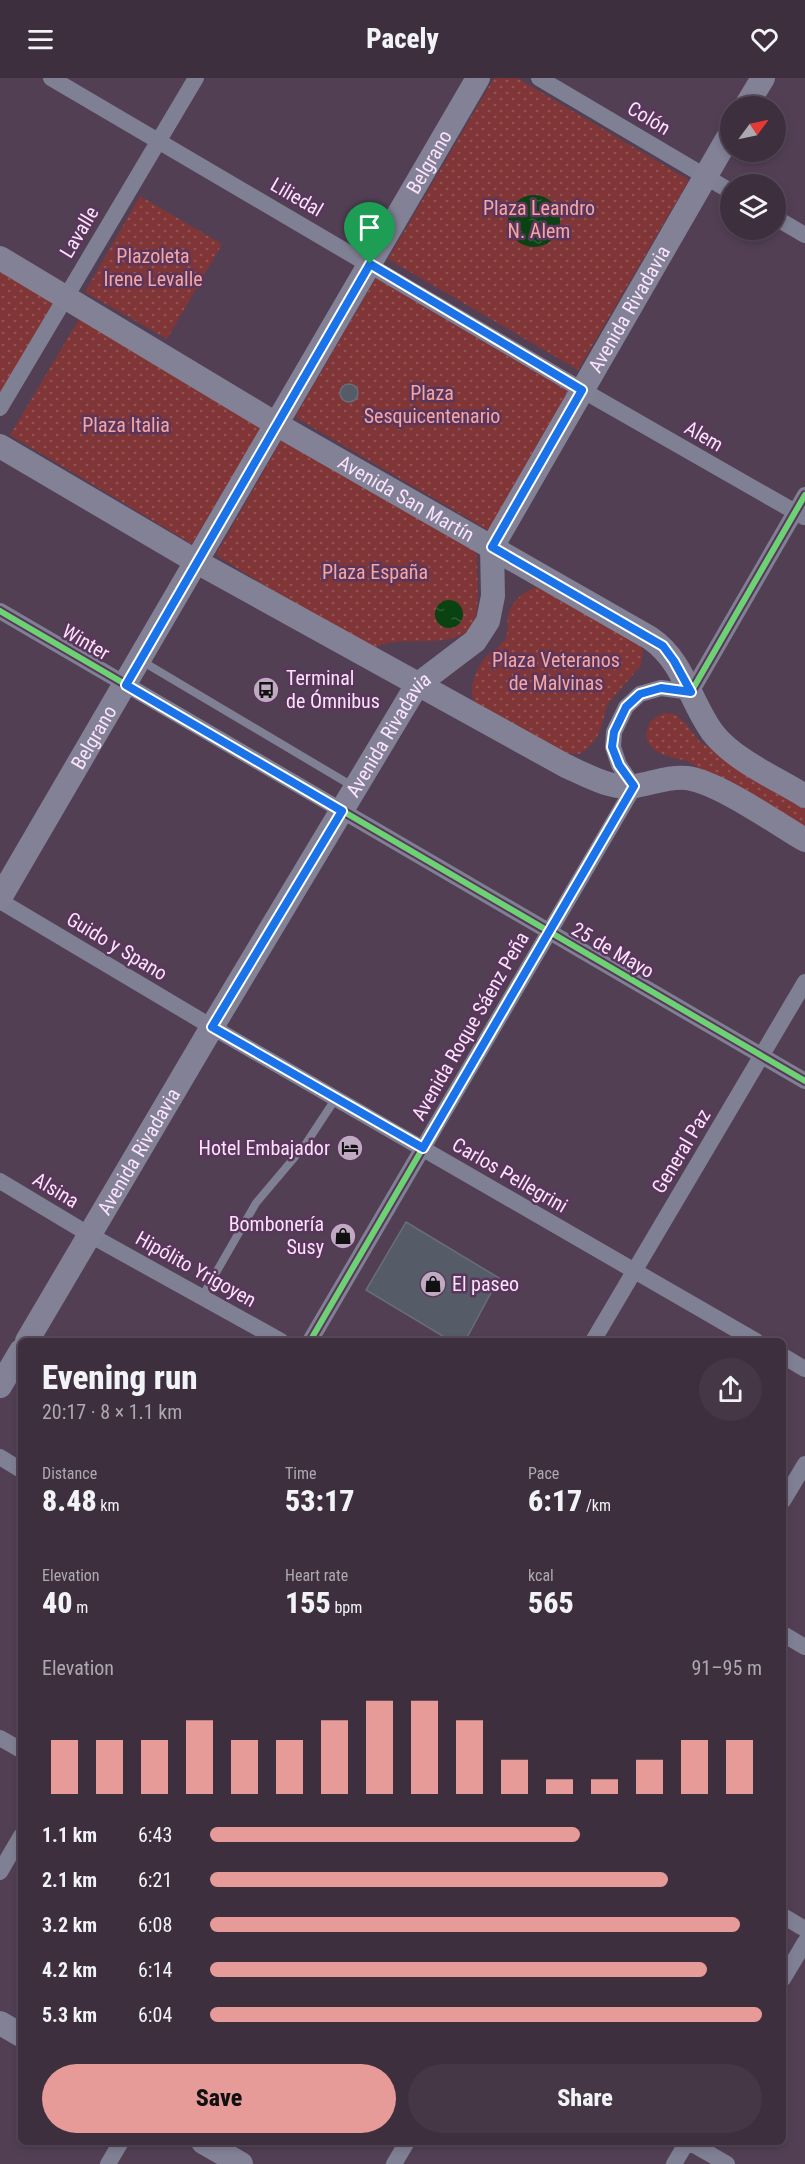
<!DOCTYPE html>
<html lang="en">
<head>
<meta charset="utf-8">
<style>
	:root { --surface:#3e2f3f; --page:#453746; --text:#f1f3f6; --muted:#ada9b0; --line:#574a59; --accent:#e69b98 }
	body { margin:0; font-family:"Roboto Condensed",sans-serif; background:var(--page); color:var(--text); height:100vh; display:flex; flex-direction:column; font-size:22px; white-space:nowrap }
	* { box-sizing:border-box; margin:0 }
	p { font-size:20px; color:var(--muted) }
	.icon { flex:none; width:33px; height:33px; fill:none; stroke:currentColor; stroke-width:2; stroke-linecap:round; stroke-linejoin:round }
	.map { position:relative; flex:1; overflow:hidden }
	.drawer { position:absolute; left:18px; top:1260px; width:768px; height:807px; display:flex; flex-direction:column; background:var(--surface); border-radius:9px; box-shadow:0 3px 9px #0003,0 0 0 2px var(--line) }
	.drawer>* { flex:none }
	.needle { width:39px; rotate:57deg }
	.tools { position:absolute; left:720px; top:18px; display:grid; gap:12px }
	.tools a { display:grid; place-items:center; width:66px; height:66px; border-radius:50%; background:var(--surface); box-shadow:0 3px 9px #0003,0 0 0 2px var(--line); font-size:30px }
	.pin { position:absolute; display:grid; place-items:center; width:51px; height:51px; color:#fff; margin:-62px -26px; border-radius:50% 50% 50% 0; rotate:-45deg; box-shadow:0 0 6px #0007 }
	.pin .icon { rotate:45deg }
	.round { display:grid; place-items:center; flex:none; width:63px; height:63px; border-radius:32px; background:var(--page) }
	.headline { display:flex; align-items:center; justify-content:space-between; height:102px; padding:0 24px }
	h1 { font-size:33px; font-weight:800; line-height:45px }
	.metrics { display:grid; grid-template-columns:repeat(3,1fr); gap:9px; height:102px; padding:6px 24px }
	.metrics div { display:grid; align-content:center }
	.metrics b { font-size:30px; font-weight:800 }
	.metrics small { font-size:16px; font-weight:400 }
	.metrics p { font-size:16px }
	.chart { height:168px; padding:12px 24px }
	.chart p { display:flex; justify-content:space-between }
	.chart svg { width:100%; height:108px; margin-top:6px; stroke:var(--accent); stroke-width:6 }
	.action { display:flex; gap:12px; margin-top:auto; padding:12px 24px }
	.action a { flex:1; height:69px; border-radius:36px; background:var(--accent); color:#111; font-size:24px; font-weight:800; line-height:69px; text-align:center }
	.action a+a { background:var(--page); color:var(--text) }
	ul { padding:0 24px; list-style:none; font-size:20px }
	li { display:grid; grid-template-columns:96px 72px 1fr; align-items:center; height:45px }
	li i { height:15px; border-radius:8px; background:var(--accent) }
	header { display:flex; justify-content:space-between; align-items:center; height:78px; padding:0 24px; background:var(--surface); font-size:27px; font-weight:800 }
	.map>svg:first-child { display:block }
	.park { fill:url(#park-dots) }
	.water { fill:url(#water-ripples) }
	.building { fill:#555b67; stroke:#676e79; stroke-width:1.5 }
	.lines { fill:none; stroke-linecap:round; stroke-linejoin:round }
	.lane { stroke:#808094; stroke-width:8 }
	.street { stroke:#808094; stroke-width:16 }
	.secondary { stroke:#828196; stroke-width:24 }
	.cycleway-casing { stroke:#5a365d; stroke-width:10 }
	.cycleway { stroke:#6cd273; stroke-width:6 }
	.route-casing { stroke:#fff; stroke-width:12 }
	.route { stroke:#1a73e8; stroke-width:8 }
	.labels { text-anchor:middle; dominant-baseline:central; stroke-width:5; stroke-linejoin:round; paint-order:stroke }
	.street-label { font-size:20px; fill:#fae3fb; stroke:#5a365d }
	.park-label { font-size:20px; fill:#f6a6a0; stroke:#5a365d }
	.poi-label { font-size:20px; fill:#fae3fb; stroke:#5a365d; text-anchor:start }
</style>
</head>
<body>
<header><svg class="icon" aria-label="menu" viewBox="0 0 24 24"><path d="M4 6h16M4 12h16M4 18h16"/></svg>Pacely<svg class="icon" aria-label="heart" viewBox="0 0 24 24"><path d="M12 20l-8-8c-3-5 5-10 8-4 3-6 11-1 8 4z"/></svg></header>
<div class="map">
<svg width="805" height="2086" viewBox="0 0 805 2086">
	<defs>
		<pattern id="park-dots" width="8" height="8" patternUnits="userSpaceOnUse" patternTransform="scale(1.5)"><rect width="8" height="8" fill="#803537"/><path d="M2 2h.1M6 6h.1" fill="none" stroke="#935255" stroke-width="1.8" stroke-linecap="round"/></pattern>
		<pattern id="water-ripples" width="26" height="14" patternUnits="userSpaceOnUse" patternTransform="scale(1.5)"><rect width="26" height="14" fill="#0a4212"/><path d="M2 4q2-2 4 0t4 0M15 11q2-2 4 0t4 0" fill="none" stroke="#2f5d35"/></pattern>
	</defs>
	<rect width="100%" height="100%" fill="#523f54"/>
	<path class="park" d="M494,0H517L689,102L578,292L388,181Z
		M140,118L222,166L167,261L85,214Z
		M0,193L55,227L0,320Z
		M376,200L568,313L488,452L295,339Z
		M79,241L261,349L192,466L10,357Z
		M282,361L474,471L477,479C477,497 480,528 474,544C463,571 411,560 388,565C380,567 374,571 366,571L216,477Z
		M540,509L635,561L643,572L641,587L607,627L602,647L597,659L587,671L579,676L564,675L475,627C468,612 474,594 485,580C491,573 500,569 505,561C510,553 506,547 508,539C510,524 526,510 540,509Z
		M663,635L675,636L686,646L700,664L805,727V753L687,683C671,679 642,675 647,652C649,643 655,639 663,635Z"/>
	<path class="water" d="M508 143a26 26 0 1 1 52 0a26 26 0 1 1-52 0Z
		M435 536a14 14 0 1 1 28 0a14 14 0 1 1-28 0Z"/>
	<path class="building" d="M340 315a9 9 0 1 1 18 0a9 9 0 1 1-18 0Z
		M406,1144L499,1200L465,1263H451L366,1212Z"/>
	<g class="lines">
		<path class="lane" d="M140,582L354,709
			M202,1219L256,1125L305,1067L336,1020"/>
		<path class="street" d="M51,0L582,312L804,439
			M539,0L730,113
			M776,140L805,157
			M0,330L196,0
			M0,533L805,1003
			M0,823L212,949L756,1263
			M0,1103L90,1157L281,1263
			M310,1263L634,709L619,687L613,669L614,654L626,629L640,616L661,610L691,614L805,417
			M593,1263L805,904
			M783,1278L805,1291
			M0,1379L21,1392
			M783,1423L805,1386
			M783,1556L805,1569
			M0,1660L21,1672
			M0,1794L21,1758
			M783,1838L805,1851
			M783,1901L805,1864
			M689,2064L727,2086
			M108,2086L121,2064
			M394,2086L407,2064
			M674,2086L687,2064"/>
		<g class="secondary">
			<path d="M746,28L763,0"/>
			<path id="s1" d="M0,180L276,346L650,560C684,583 690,624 713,655C734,682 776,700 805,718"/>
			<path d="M0,368L197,484L566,688C588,698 612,712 636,708C653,705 670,698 687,700C718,704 776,745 805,762"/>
			<path id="s2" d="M0,820L478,0"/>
			<path id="s3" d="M27,1263L212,949L417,607L475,563L488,543L493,518L492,469L730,56"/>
			<path d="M0,1308L21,1273"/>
			<path d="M0,1945L21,1957"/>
			<path d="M203,2064L241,2086"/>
		</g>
		<g class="cycleway-casing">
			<path id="cycleway" d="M0,533L805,1003
				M310,1263L634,709L619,687L613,669L614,654L626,629L640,616L661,610L691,614L805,417"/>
		</g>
		<use href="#cycleway" class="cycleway"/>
	</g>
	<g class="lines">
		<g class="route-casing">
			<path id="route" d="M370,186L582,312L492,469L663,568L674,583L691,614L661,610L640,616L626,629L614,654L612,669L619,687L634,708L423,1070L212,949L342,733L126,607Z"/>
		</g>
		<use href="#route" class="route"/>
	</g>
	<defs>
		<g id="bus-disc" transform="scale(1.35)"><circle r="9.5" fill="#bfaac1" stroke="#5a365d"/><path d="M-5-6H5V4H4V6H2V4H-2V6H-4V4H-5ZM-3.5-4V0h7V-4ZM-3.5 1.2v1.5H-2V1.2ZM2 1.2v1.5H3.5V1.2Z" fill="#111"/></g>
		<g id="hotel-disc" transform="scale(1.35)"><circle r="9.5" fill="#bfaac1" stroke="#5a365d"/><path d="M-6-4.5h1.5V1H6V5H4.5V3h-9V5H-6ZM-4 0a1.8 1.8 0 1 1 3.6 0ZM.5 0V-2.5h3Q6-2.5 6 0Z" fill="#111"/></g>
		<g id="shop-disc" transform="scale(1.35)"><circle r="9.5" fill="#bfaac1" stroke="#5a365d"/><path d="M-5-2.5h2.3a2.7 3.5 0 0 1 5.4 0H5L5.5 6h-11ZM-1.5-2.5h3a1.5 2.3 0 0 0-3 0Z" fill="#111"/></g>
	</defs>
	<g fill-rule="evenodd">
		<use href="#bus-disc" x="266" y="612"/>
		<use href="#hotel-disc" x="350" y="1070"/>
		<use href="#shop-disc" x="343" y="1158"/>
		<use href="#shop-disc" x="433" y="1206"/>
	</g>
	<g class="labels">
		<g class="street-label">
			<text transform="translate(649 40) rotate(31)">Colón</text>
			<text stroke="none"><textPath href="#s2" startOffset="852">Belgrano</textPath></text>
			<text transform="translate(297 119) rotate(30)">Liliedal</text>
			<text transform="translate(79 154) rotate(-59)">Lavalle</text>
			<text stroke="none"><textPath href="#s3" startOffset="1209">Avenida Rivadavia</textPath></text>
			<text transform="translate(704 358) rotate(30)">Alem</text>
			<text stroke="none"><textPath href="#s1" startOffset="472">Avenida San Martín</textPath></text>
			<text transform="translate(86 564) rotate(30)">Winter</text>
			<text stroke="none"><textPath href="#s2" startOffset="186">Belgrano</textPath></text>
			<text stroke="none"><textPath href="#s3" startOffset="706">Avenida Rivadavia</textPath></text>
			<text transform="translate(117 868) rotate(31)">Guido y Spano</text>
			<text transform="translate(613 872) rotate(30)">25 de Mayo</text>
			<text transform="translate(470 948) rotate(-60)">Avenida Roque Sáenz Peña</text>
			<text transform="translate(681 1073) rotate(-59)">General Paz</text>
			<text stroke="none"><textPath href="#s3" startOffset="220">Avenida Rivadavia</textPath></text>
			<text transform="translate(510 1097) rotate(30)">Carlos Pellegrini</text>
			<text transform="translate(56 1112) rotate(31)">Alsina</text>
			<text transform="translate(196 1191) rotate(29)">Hipólito Yrigoyen</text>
		</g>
		<g class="park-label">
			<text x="539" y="130">Plaza Leandro<tspan x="539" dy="23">N. Alem</tspan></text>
			<text x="153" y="178">Plazoleta<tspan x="153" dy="23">Irene Levalle</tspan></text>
			<text x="432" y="315">Plaza<tspan x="432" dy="23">Sesquicentenario</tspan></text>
			<text x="126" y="347">Plaza Italia</text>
			<text x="375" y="494">Plaza España</text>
			<text x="556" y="582">Plaza Veteranos<tspan x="556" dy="23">de Malvinas</tspan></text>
		</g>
		<g class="poi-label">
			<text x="286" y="600">Terminal<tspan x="286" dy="23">de Ómnibus</tspan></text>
			<text x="330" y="1070" text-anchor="end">Hotel Embajador</text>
			<text x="324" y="1146" text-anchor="end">Bombonería<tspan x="324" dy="23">Susy</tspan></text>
			<text x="452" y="1206">El paseo</text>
		</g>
	</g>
</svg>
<div class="tools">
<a><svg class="needle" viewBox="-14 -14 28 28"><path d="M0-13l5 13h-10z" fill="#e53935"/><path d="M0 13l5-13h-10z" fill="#ada9b0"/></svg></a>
<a><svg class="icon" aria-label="layers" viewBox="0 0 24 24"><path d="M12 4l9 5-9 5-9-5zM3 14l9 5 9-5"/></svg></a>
</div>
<div class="pin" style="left:370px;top:186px;background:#1e9e55"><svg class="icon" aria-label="arrive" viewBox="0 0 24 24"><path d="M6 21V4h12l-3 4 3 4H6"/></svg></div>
<section class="drawer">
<div class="headline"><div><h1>Evening run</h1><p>20:17 · 8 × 1.1 km</p></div><a class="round"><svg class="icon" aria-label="share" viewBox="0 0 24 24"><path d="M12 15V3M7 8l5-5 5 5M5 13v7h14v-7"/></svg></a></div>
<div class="metrics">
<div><p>Distance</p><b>8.48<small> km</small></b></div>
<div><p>Time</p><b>53:17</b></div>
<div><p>Pace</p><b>6:17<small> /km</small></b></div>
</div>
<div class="metrics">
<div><p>Elevation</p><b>40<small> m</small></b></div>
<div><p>Heart rate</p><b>155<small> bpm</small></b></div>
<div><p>kcal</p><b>565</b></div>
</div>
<div class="chart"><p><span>Elevation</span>91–95 m</p>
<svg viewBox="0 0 160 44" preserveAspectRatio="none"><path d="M5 44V22M15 44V22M25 44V22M35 44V14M45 44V22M55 44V22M65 44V14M75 44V6M85 44V6M95 44V14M105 44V30M115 44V38M125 44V38M135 44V30M145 44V22M155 44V22"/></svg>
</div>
<ul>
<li><b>1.1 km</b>6:43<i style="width:67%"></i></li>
<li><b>2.1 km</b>6:21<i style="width:83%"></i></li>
<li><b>3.2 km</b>6:08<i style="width:96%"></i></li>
<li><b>4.2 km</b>6:14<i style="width:90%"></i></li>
<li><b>5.3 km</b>6:04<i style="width:100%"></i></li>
</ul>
<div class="action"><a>Save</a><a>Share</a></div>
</section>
</div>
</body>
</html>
